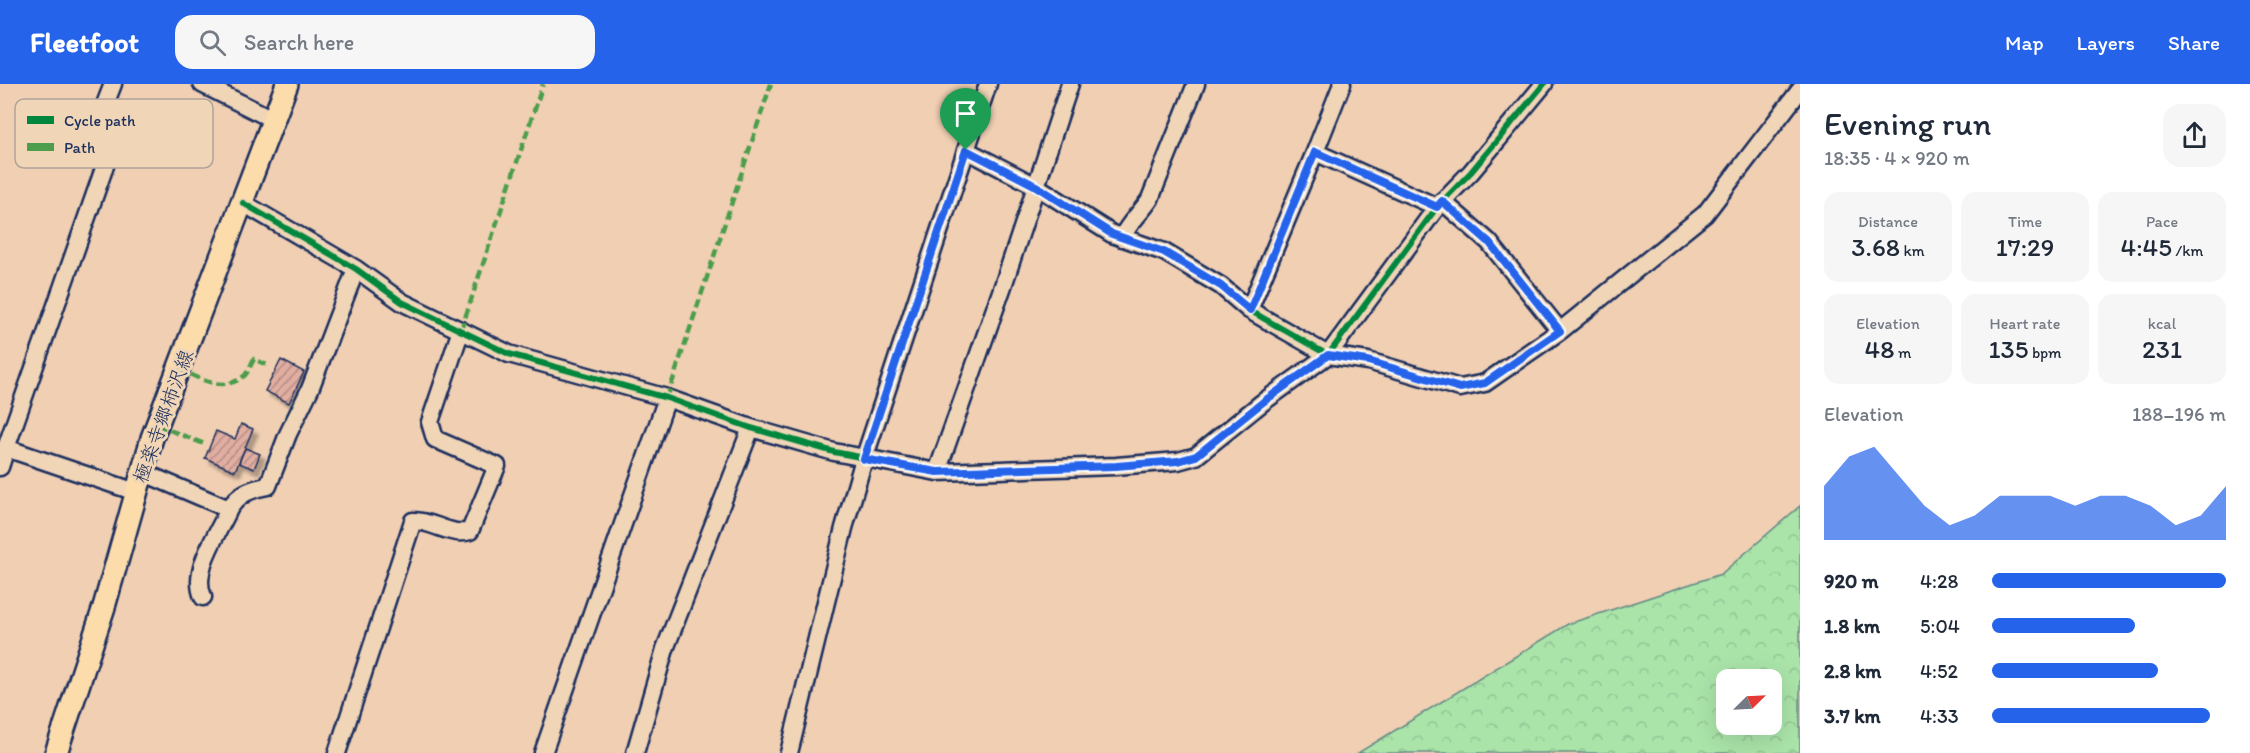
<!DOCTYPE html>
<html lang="en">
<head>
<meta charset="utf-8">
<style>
	:root { --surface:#fff; --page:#f6f6f7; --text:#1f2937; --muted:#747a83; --accent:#2563eb }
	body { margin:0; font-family:Itim,"Klee One",sans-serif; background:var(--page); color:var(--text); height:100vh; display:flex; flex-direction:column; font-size:22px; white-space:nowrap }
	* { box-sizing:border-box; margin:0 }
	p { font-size:20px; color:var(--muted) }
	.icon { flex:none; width:33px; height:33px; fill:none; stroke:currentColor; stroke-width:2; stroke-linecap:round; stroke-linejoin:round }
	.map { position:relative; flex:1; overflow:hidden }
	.drawer { display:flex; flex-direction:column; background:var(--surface); width:450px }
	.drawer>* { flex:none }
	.needle { width:39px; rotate:66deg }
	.controls { position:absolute; left:1716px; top:585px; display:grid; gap:12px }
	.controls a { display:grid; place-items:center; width:66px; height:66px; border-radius:12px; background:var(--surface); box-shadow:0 6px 24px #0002; font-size:30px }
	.pin { position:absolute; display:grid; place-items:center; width:51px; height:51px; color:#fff; margin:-62px -26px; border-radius:50% 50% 50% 0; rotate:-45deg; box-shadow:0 0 6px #0007 }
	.pin .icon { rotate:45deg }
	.round { display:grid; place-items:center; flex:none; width:63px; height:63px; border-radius:18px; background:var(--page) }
	.summary { display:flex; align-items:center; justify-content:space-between; height:102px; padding:0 24px }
	h1 { font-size:33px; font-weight:600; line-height:45px }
	.metrics { display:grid; grid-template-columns:repeat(3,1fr); gap:9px; height:102px; padding:6px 24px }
	.metrics div { display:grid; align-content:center; border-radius:15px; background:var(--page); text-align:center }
	.metrics b { font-size:26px; font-weight:600 }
	.metrics small { font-size:16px; font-weight:400 }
	.metrics p { font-size:16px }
	.chart { height:168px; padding:12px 24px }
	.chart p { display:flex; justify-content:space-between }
	.chart svg { width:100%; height:108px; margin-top:6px; fill:var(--accent); opacity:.7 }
	ul { padding:0 24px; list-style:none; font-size:20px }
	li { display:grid; grid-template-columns:96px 72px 1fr; align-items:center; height:45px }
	li i { height:15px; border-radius:8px; background:var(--accent) }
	header { display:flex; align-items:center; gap:36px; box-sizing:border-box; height:84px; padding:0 30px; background:var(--accent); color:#fff }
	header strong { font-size:28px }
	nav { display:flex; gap:33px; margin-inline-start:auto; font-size:21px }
	.search { width:420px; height:54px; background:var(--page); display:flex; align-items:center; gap:15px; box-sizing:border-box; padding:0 21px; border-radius:18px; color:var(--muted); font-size:22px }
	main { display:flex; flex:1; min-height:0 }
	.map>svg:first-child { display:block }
	.forest { fill:url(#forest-crowns); stroke:#628a84; stroke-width:1.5; fill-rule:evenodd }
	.building { fill:url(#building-hatch); stroke:#1b2f5e; stroke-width:1.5; filter:url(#shadow) }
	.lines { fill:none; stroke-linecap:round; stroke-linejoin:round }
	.minor-casing { stroke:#1b2f5e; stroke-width:21 }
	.major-casing { stroke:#1b2f5e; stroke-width:26 }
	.minor { stroke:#f0d5b7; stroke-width:16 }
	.major { stroke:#fddcac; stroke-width:21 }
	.quiet { stroke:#4c9d4c; stroke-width:4.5; stroke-dasharray:9 4.5; stroke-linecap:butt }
	.cycleway-casing { stroke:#f0d5b7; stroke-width:10 }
	.cycleway { stroke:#00873e; stroke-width:6 }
	.route-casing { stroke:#fff; stroke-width:12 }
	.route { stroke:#2563eb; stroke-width:8 }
	.labels { text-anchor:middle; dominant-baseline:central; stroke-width:6; stroke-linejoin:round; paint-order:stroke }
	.street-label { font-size:20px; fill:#1b2f5e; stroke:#f0d5b7 }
	.key { fill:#f0d5b7; stroke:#b0a39c; stroke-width:1.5 }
	.key-label { font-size:16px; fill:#1b2f5e }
</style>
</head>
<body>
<header>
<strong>Fleetfoot</strong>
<div class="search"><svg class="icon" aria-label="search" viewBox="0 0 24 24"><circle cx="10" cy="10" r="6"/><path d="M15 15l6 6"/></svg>Search here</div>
<nav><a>Map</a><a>Layers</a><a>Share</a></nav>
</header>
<main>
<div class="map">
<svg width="1800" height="669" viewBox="0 0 1800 669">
	<defs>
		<pattern id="forest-crowns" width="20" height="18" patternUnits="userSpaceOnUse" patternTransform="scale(1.5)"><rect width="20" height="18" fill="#aae4a9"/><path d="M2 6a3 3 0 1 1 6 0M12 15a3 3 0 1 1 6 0" fill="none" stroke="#92c494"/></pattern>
		<pattern id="building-hatch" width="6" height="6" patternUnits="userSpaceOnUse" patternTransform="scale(1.5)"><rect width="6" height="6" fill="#e1aea1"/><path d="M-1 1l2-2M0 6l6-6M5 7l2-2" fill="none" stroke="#b68e86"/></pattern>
		<filter id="shadow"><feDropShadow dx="5" dy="5" stdDeviation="1.5" flood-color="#0004"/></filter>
	</defs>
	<rect width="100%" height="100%" fill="#f0cfb3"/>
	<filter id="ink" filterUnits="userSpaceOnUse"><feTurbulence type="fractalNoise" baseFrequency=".0167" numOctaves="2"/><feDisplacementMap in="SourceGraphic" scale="12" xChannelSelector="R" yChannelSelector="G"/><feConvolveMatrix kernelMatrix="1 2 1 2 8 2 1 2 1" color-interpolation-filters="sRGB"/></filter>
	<g filter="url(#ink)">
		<path class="forest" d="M1800,422V669H1358L1568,540L1721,490ZM1726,596H1772V640H1726Z"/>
		<path class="building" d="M281,276L304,288L289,319L265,307Z
			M241,340L253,345L235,387L205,374L216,347L235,355Z
			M245,364L260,370L254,385L239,379Z"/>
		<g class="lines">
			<g class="minor-casing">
				<path id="minor" d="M113,0L88,64L107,76L6,364L136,408
					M202,0L274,36
					M966,66L1036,102L1112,150L1164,168L1221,202L1249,226L1328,271L1368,277L1460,304L1485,299L1560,247L1489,158L1442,117
					M1315,68L1342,0
					M243,119L356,185L402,218L509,270L667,314L751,344L834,368L937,388L1116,382L1178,377L1196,372L1263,318L1328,271L1437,123L1471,88L1544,0
					M1122,154C1128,139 1141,129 1150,115L1196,0
					M1249,226L1315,68L1437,123
					M1560,247L1705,130L1800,6
					M0,383L6,364
					M142,388L229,425C239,409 251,405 268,402L288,350L310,305L356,185
					M937,388L1003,202L1070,0
					M203,513C191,486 218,450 229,425
					M337,669L413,437C432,436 451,453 470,447L497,382L435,355L430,338L461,246
					M543,669L667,314
					M635,669L665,565L751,344
					M789,669L844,444L864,375L988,0"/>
			</g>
			<g class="major-casing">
				<path id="major" d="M56,669L104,523L152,354L287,0"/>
			</g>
			<use href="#minor" class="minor"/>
			<use href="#major" class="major"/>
			<path class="quiet" d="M461,246L543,0
				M179,284C199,295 223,309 244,292C248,289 251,280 254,275L269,282
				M667,314L771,0
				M157,341L207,361"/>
			<g class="cycleway-casing">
				<path id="cycleway" d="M966,66L1036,102L1112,150L1164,168L1221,202L1249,226L1328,271L1368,277L1460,304L1485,299L1560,247L1489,158L1442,117
					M243,119L356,185L402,218L509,270L667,314L751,344L834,368L937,388L1116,382L1178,377L1196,372L1263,318L1328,271L1437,123L1471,88L1544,0"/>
			</g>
			<use href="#cycleway" class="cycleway"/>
		</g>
	</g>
	<g class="lines" filter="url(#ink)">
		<g class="route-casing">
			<path id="route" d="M966,66L1036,102L1112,150L1164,168L1221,202L1250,226L1315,68L1437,123L1442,117L1489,158L1560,247L1485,299L1460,304L1368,277L1328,271L1263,318L1196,372L1178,377L1116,382L937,388L864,375Z"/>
		</g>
		<use href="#route" class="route"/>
	</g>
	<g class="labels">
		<g class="street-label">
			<text transform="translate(163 332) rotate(-70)">極楽寺郷柿沢線</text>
		</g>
	</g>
	<rect x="15" y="15" width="198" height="69" rx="9" class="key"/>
	<rect x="27" y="32" width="27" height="8" fill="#00873e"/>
	<rect x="27" y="59" width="27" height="8" fill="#4c9d4c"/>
	<g class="key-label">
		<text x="64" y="42">Cycle path</text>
		<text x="64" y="69">Path</text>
	</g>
</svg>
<div class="controls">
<a><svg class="needle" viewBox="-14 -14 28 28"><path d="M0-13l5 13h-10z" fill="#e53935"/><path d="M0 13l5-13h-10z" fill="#747a83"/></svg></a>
</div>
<div class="pin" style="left:966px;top:66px;background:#1e9e55"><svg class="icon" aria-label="arrive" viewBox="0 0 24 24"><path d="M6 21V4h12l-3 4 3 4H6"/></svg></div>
</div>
<section class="drawer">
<div class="summary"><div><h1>Evening run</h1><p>18:35 · 4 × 920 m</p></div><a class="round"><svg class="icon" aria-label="share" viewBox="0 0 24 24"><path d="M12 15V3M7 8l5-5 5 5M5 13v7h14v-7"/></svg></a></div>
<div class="metrics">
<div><p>Distance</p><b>3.68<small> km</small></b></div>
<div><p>Time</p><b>17:29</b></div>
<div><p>Pace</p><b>4:45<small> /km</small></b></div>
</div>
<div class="metrics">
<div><p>Elevation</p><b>48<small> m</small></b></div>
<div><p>Heart rate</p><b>135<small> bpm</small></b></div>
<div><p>kcal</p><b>231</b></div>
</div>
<div class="chart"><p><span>Elevation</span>188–196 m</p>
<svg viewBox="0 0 160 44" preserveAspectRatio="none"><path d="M0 44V22L10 10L20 6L30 18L40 30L50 38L60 34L70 26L80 26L90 26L100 30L110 26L120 26L130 30L140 38L150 34L160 22V44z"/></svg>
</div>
<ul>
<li><b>920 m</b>4:28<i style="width:100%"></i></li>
<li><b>1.8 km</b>5:04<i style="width:61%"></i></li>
<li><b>2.8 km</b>4:52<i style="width:71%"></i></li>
<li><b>3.7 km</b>4:33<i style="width:93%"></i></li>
</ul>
</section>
</main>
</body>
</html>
